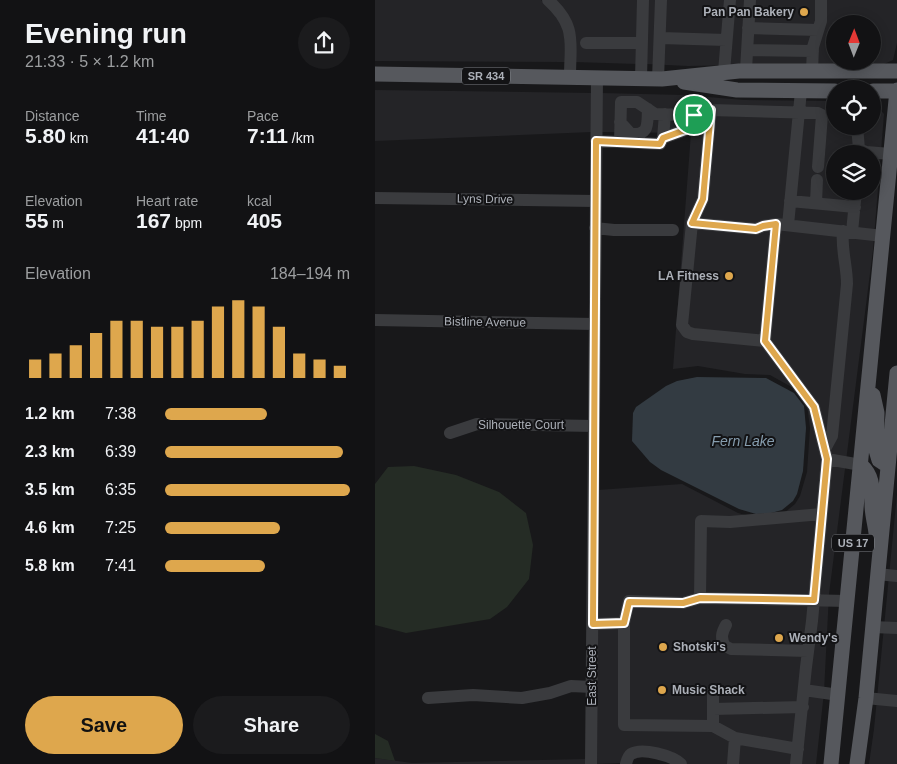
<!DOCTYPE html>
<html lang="en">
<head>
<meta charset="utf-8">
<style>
	:root { --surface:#121214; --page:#1b1b1d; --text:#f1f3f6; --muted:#9c9ea0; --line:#313234; --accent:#dea74d }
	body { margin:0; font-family:Helvetica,sans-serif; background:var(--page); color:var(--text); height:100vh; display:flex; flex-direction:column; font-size:19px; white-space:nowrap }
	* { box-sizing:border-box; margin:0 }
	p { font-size:16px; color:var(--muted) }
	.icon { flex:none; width:28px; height:28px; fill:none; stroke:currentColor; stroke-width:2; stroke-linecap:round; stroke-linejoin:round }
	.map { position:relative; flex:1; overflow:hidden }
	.drawer { display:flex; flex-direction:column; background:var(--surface); width:375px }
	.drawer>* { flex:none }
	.needle { width:32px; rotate:1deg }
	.tools { position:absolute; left:451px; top:15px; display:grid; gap:10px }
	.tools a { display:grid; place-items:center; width:55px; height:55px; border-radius:50%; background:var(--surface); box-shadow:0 2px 12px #0003,0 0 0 1px var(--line); font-size:25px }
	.pin { position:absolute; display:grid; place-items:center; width:42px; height:42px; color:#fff; margin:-21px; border:2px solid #fff; border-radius:50%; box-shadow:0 1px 5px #0007 }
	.round { display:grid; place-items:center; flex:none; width:52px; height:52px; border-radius:26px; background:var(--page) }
	.overview { display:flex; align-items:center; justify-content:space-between; height:85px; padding:0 25px }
	h1 { font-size:28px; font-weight:800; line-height:38px }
	.figures { display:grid; grid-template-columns:repeat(3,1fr); gap:8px; height:85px; padding:5px 25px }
	.figures div { display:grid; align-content:center }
	.figures b { font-size:21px; font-weight:800 }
	.figures small { font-size:14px; font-weight:400 }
	.figures p { font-size:14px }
	.chart { height:140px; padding:10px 25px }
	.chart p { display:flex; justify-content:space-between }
	.chart svg { width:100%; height:90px; margin-top:5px; stroke:var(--accent); stroke-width:6 }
	.cta { display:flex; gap:10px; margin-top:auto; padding:10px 25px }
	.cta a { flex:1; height:58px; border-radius:30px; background:var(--accent); color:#111; font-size:20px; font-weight:800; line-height:58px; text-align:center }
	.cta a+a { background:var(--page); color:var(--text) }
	ul { padding:0 25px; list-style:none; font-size:16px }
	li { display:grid; grid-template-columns:80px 60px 1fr; align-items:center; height:38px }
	li i { height:12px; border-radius:6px; background:var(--accent) }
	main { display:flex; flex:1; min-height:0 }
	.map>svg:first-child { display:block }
	.built { fill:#242427; fill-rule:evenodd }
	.green { fill:#252c25 }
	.water { fill:#333b42 }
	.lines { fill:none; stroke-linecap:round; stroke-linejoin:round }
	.minor { stroke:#3a3b3e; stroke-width:12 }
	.major { stroke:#56585d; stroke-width:15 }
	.route-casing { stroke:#fff; stroke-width:10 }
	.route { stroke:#dea74d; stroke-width:6 }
	.poi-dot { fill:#dea74d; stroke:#131315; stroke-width:2 }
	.labels { text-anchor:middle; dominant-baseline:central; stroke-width:4; stroke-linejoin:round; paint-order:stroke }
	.shield { fill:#131315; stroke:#7e8187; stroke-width:1 }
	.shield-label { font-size:11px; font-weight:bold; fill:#acb0b8 }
	.poi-label { font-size:12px; font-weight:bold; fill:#acb0b8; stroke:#131315; text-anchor:start }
	.street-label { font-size:12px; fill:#acb0b8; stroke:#131315 }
	.water-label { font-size:14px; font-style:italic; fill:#879eaf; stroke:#131315 }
</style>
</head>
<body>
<main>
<section class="drawer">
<div class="overview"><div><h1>Evening run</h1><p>21:33 · 5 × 1.2 km</p></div><a class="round"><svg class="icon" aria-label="share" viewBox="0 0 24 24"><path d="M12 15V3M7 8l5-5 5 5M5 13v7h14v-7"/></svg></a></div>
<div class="figures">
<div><p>Distance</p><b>5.80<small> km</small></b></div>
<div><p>Time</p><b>41:40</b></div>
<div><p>Pace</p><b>7:11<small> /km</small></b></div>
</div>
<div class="figures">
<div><p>Elevation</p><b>55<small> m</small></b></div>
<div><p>Heart rate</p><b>167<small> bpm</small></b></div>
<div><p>kcal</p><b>405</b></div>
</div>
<div class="chart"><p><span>Elevation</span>184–194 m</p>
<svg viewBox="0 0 160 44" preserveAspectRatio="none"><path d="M5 44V35M15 44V32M25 44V28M35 44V22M45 44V16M55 44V16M65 44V19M75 44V19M85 44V16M95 44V9M105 44V6M115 44V9M125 44V19M135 44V32M145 44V35M155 44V38"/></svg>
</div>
<ul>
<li><b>1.2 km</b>7:38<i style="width:55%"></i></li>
<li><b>2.3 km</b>6:39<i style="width:96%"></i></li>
<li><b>3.5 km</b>6:35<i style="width:100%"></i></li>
<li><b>4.6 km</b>7:25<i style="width:62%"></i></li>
<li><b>5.8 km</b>7:41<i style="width:54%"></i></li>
</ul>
<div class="cta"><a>Save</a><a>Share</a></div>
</section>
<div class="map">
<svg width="522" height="764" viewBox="0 0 522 764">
	<rect width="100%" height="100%" fill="#18181a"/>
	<path class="built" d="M0,0H166L179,11L189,24L190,62L0,61Z
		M180,0H263L262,64L199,62Z
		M272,0H371L367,65L313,66L271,64Z
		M380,0H522V43L518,60L509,64L375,66ZM460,24H498V61H460Z
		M0,90L217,93V132L0,141Z
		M226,93L308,95L369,100L460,101V126H498V102L509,114L498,250L454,594L449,692L441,764H312L288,750L247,763L221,764L223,490L307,484L363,513L381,518L409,513L420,504L425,496L432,472L435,428L432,405L422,390L395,375L370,374L323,366L298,369L316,133L225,132ZM460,154H498V191H460Z
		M522,494V764H494L499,729Z
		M0,758L37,763L212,759V764H0Z"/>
	<path class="green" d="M39,466L81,475L124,492L151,513L158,545L154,579L132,607L115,619L31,633L0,625V484L13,467Z
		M0,734L13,741L20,761L0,758Z"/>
	<path class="water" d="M322,377L391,378L419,393L429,406L431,428L428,471L422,494L418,501L407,510L396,513L381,514L364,509L286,470L275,462L257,441L258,413L261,407L291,386L302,381Z"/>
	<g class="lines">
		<path class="minor" d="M173,0C202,26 195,42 195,77
			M373,28L443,30
			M286,38L351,40
			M211,43H267
			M372,50L438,51
			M371,70L375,0
			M437,71L438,47L446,21V0
			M349,72L355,0
			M266,78L268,0
			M283,79L286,0
			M336,110L328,199L317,223L307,325L312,332L318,334L390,341
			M290,114L288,138L285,144L245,142L246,102H262L280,114L319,115L336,110L443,113L447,115L443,167
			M245,122L256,134C275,135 272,124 273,109
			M482,126L484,149L491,152L516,154
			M288,138L310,130V115
			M221,141L245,142
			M0,198L220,201
			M415,201L480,207
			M441,203L442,180
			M317,223L381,229L388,226L401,224L508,236
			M401,224L390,341L439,407L452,459
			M413,225L426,91
			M220,228L239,230H298
			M477,232L481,191
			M0,320L220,324
			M75,433L102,424L219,426
			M450,449L457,436L472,284C472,266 466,249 468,231
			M502,574L522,576
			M325,598L473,601
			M249,623V725L338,726
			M218,624L249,623L254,601L308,603L325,598L326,521L355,522L447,514
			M351,625C347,632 345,638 350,646L356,649L433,651
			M497,627L522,628
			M338,690V726L360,738L423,749
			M429,690L464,695
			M53,698L98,695L147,698L175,693L196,686L217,687
			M491,698L522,701
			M338,709L428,707
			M216,764L222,77
			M251,764C252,760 253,756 256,754C267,747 298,756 306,764
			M358,764L360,738
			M421,764L431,667L437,621L452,459L486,465"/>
		<path class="major" d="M0,74L287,79L364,71H522
			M309,82L362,90L460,91
			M498,91H522
			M498,395L502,413L501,450L504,460L513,466
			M486,465C499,477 497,489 497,505C497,514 500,524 501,533
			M456,764L522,90
			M482,764L491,698L522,373"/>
	</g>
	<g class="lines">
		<g class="route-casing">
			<path id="route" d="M336,110L328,199L317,223L381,229L388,226L401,224L390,341L439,407L452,459L439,600L325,598L308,603L254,602L249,623L218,624L221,141L285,144L288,138L310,130V115H319Z"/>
		</g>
		<use href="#route" class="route"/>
	</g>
	<g class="poi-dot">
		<circle cx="429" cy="12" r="5"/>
		<circle cx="354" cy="276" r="5"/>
		<circle cx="404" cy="638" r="5"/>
		<circle cx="288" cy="647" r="5"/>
		<circle cx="287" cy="690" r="5"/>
	</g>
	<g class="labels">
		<g class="shield">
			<rect x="87" y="67.5" width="48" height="17" rx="4"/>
			<rect x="457" y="534.5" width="42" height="17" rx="4"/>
		</g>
		<g class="shield-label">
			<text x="111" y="76">SR 434</text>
			<text x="478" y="543">US 17</text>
		</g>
		<g class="poi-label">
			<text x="419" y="12" text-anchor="end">Pan Pan Bakery</text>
			<text x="344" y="276" text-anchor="end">LA Fitness</text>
			<text x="414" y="638">Wendy's</text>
			<text x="298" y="647">Shotski's</text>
			<text x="297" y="690">Music Shack</text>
		</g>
		<g class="street-label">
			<text transform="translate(110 199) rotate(1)">Lyns Drive</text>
			<text transform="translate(110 322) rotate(1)">Bistline Avenue</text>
			<text x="146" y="425">Silhouette Court</text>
			<text transform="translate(217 676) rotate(-90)">East Street</text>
		</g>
		<g class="water-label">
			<text x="368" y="441">Fern Lake</text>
		</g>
	</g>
</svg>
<div class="tools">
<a><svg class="needle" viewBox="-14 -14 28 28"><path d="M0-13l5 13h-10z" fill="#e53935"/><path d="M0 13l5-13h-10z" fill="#9c9ea0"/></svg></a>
<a><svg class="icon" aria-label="locate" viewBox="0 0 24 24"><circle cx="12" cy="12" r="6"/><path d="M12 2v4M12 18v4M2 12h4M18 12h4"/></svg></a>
<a><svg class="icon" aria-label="layers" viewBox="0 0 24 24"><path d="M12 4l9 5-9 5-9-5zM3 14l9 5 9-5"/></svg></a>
</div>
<div class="pin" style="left:319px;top:115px;background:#1e9e55"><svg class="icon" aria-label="arrive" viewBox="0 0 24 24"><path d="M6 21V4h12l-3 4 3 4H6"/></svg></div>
</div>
</main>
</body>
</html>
